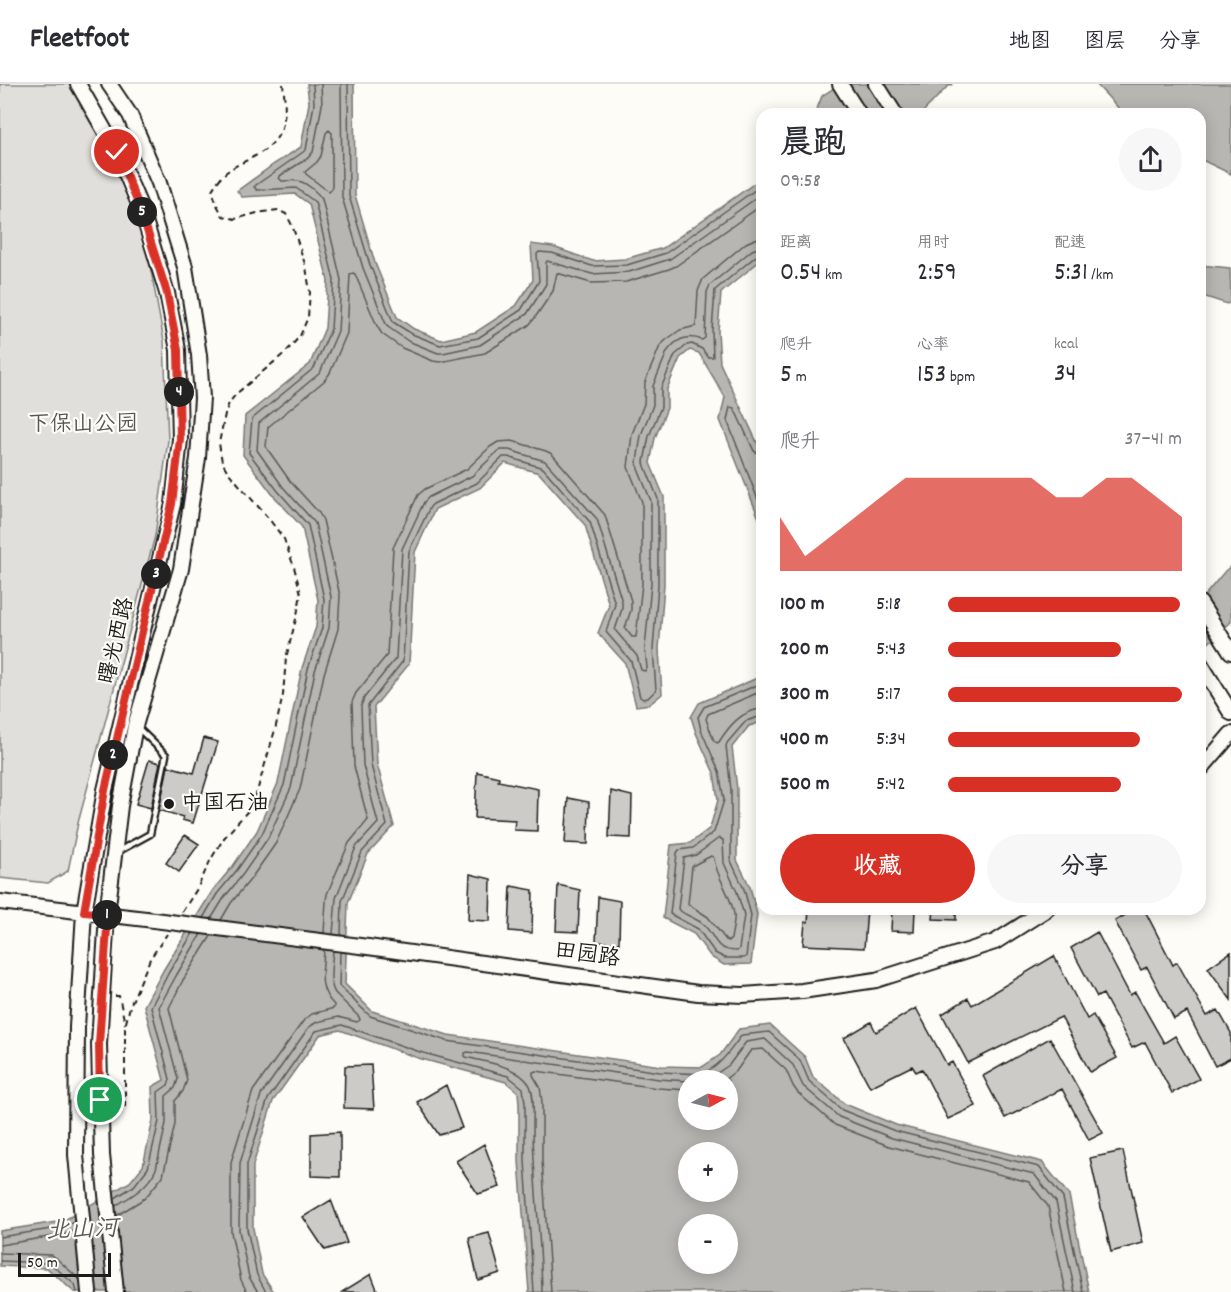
<!DOCTYPE html>
<html lang="zh">
<head>
<meta charset="utf-8">
<style>
	:root { --surface:#fff; --page:#f7f7f7; --text:#2b2b33; --muted:#7c7c81; --line:#e1e1e2; --accent:#d93025 }
	body { margin:0; font-family:Dekko,"LXGW WenKai TC",sans-serif; background:var(--page); color:var(--text); height:100vh; display:flex; flex-direction:column; font-size:22px; white-space:nowrap }
	* { box-sizing:border-box; margin:0 }
	p { font-size:20px; color:var(--muted) }
	.icon { flex:none; width:33px; height:33px; fill:none; stroke:currentColor; stroke-width:2; stroke-linecap:round; stroke-linejoin:round }
	.map { position:relative; flex:1; overflow:hidden }
	.details { position:absolute; left:756px; top:24px; width:450px; height:807px; display:flex; flex-direction:column; background:var(--surface); border-radius:18px; box-shadow:0 3px 15px #0003 }
	.details>* { flex:none }
	.needle { width:39px; rotate:83deg }
	.buttons { position:absolute; left:678px; top:986px; display:grid; gap:12px }
	.buttons a { display:grid; place-items:center; width:60px; height:60px; border-radius:50%; background:var(--surface); box-shadow:0 3px 15px #0003; font-size:30px }
	.scale { position:absolute; left:18px; bottom:15px; width:93px; box-sizing:border-box; padding-left:6px; border:3px solid #1c1c1c; border-top:0; font-size:16px; line-height:21px; white-space:nowrap; color:#1c1c1c; -webkit-text-stroke:4px #fdfcf7; paint-order:stroke }
	.pin { position:absolute; display:grid; place-items:center; width:51px; height:51px; color:#fff; margin:-26px; border:3px solid #fff; border-radius:50%; box-shadow:0 2px 6px #0007 }
	.km { position:absolute; width:30px; height:30px; margin:-15px; border-radius:50%; background:#222; color:#fff; font-size:16px; line-height:30px; text-align:center }
	.round { display:grid; place-items:center; flex:none; width:63px; height:63px; border-radius:32px; background:var(--page) }
	.headline { display:flex; align-items:center; justify-content:space-between; height:102px; padding:0 24px }
	h1 { font-size:33px; font-weight:600; line-height:45px }
	.metrics { display:grid; grid-template-columns:repeat(3,1fr); gap:9px; height:102px; padding:6px 24px }
	.metrics div { display:grid; align-content:center }
	.metrics b { font-size:26px; font-weight:600 }
	.metrics small { font-size:16px; font-weight:400 }
	.metrics p { font-size:16px }
	.chart { height:168px; padding:12px 24px }
	.chart p { display:flex; justify-content:space-between }
	.chart svg { width:100%; height:108px; margin-top:6px; fill:var(--accent); opacity:.7 }
	.cta { display:flex; gap:12px; margin-top:auto; padding:12px 24px }
	.cta a { flex:1; height:69px; border-radius:36px; background:var(--accent); color:#fff; font-size:24px; font-weight:600; line-height:69px; text-align:center }
	.cta a+a { background:var(--page); color:var(--text) }
	ul { padding:0 24px; list-style:none; font-size:20px }
	li { display:grid; grid-template-columns:96px 72px 1fr; align-items:center; height:45px }
	li i { height:15px; border-radius:8px; background:var(--accent) }
	header { display:flex; align-items:center; gap:36px; box-sizing:border-box; height:84px; padding:0 30px; background:var(--surface); border-bottom:2px solid var(--line) }
	header strong { font-size:28px }
	nav { display:flex; gap:33px; margin-inline-start:auto; font-size:21px }
	.map>svg:first-child { display:block }
	.green { fill:#e0dfdb; stroke:#7e7e7c; stroke-width:1.5 }
	.water { fill:#b7b6b2; stroke:#797876; stroke-width:1.5; fill-rule:evenodd }
	.lines { fill:none; stroke-linecap:round; stroke-linejoin:round }
	.shore { stroke:#5a5a58; stroke-width:1.5 }
	.building { fill:#cccbc8; stroke:#1c1c1c; stroke-width:1.5 }
	.lane-casing { stroke:#1c1c1c; stroke-width:9 }
	.secondary-casing { stroke:#1c1c1c; stroke-width:18 }
	.path { stroke:#1c1c1c; stroke-width:2; stroke-dasharray:6 4.5; stroke-linecap:butt }
	.lane { stroke:#fdfcf7; stroke-width:4.5 }
	.secondary { stroke:#fdfcf7; stroke-width:14 }
	.secondary-bridge-casing { stroke:#1c1c1c; stroke-width:18; stroke-linecap:butt }
	.secondary-bridge { stroke:#fdfcf7; stroke-width:14 }
	.route-casing { stroke:#fff; stroke-width:12 }
	.route { stroke:#d93025; stroke-width:8 }
	.poi-dot { fill:#1c1c1c; stroke:#fdfcf7; stroke-width:2 }
	.labels { text-anchor:middle; dominant-baseline:central; stroke-width:4.5; stroke-linejoin:round; paint-order:stroke }
	.park-label { font-size:22px; fill:#575655; stroke:#fdfcf7 }
	.street-label { font-size:22px; fill:#1c1c1c; stroke:#fdfcf7 }
	.poi-label { font-size:22px; fill:#1c1c1c; stroke:#fdfcf7; text-anchor:start }
	.water-label { font-size:24px; font-style:italic; fill:#5a5a58; stroke:#fdfcf7 }
</style>
</head>
<body>
<header>
<strong>Fleetfoot</strong>
<nav><a>地图</a><a>图层</a><a>分享</a></nav>
</header>
<div class="map">
<svg width="1231" height="1208" viewBox="0 0 1231 1208">
	<rect width="100%" height="100%" fill="#fdfcf7"/>
	<filter id="ink" filterUnits="userSpaceOnUse"><feTurbulence type="fractalNoise" baseFrequency=".0167" numOctaves="2"/><feDisplacementMap in="SourceGraphic" scale="12" xChannelSelector="R" yChannelSelector="G"/><feConvolveMatrix kernelMatrix="1 2 1 2 8 2 1 2 1" color-interpolation-filters="sRGB"/></filter>
	<g filter="url(#ink)">
		<path class="green" d="M0,0H71L113,70L147,165L164,257L168,356L155,452L78,739L68,787L48,799L0,794Z"/>
		<path class="water" d="M307,0H354L355,111L375,179L397,233L414,245L441,256L476,248L516,222L533,196L531,160L553,163L593,177L625,175L663,164L762,94V175L721,209L718,247L720,279L762,369V442L720,336L725,313L699,269L690,266L680,274L667,305V324L655,354L650,379L664,413V501L659,565L662,610L650,620L636,622L625,579L598,549L609,521L585,441L539,389L505,379L480,404L435,425L415,468L409,580L374,623L377,680L394,742L368,770L348,819L345,900L372,927L448,951L661,982L702,983L720,971L739,945L770,941L805,973L813,993L845,1020L896,1041L1042,1078L1069,1111L1089,1208H529L519,1077V1020L518,1008L506,998L418,974L340,946L320,951L273,1017L253,1081V1144L262,1190L274,1208H74L47,1184L0,1182V1147L63,1137L130,1098L143,1082L153,1036L152,1003L164,996L144,922L164,885L213,806L233,782L257,747L278,699L302,584L316,543L318,516L302,443L273,411L243,371L245,332L310,280L325,244L328,197L309,120L295,110L242,113L237,107L274,80L301,63L309,19ZM688,996H728V1035H688ZM688,1068H728V1107H688ZM688,1140H728V1179H688Z
			M840,0H953L947,3L921,30H815L822,12Z
			M1096,0H1231V90L1200,75V30H1124Z
			M1200,181L1230,184L1231,217L1227,220L1200,211Z
			M1231,482V538L1200,567V517L1225,487Z
			M762,592V638L749,642L732,663L737,705V776L750,803L757,830L751,880L724,881L711,873L694,850L663,834L671,761L690,759L710,744L718,716L714,689L696,649L691,633L699,619Z"/>
		<g class="lines">
			<path class="shore" d="M341,0L342,113L363,184L385,238L388,243L408,257L438,269H443L480,261L527,230L546,200V179L547,177L592,190L629,188L670,175L762,110
				M348,0L349,112L370,181L393,238L412,250L440,261L478,254L521,226L539,197L537,170L539,168L552,169L592,182L627,181L666,169L762,101
				M329,46L332,49V105L329,108L306,90L305,88L317,78L321,72L326,49Z
				M762,370L758,369L754,367L734,324L730,323L727,336L762,426
				M762,599L704,623L698,633L701,646L719,687L724,716L714,748L693,764L679,766L677,769L670,830L698,845L715,869L725,874H743L746,873L751,831L744,805L731,777V706L726,662L727,659L746,637L762,632
				M762,607L708,630L706,635L714,657L717,659L719,658C729,642 742,626 762,625
				M719,754L723,756L724,779L737,808L744,831L739,865L737,867C714,867 717,854 704,841C697,834 685,832 678,825L684,774L696,771Z
				M711,772L714,774C716,793 731,810 734,830C735,838 732,847 731,855L729,857L726,856L708,833L688,820L692,782Z
				M203,834L217,810L237,786L262,750L284,701L308,585L322,544L324,515L308,441L278,407L249,369L252,335L314,284L331,245L334,196L315,118L296,104L257,106L254,103L256,101L306,66L314,20L313,0
				M211,835L224,814L243,790L268,754L291,704L315,587L329,544L331,513L315,439L283,403L257,366L259,339L320,289L338,247L341,196L322,115C317,108 306,98 298,97C293,96 287,97 282,97L279,94L281,91L308,74L313,68L322,21L321,0
				M221,836L231,819L250,796L276,759L300,705L324,590L338,545L340,512L323,436L319,429L290,397L266,363L268,343L324,297L330,289L347,249L350,190L353,189L355,190L377,242L382,250L402,264L433,277L440,278L485,269L529,241L534,235L553,207L557,189L591,199L626,198L669,185L676,182L762,121
				M324,849L326,817L327,810L349,759L368,736L354,682L352,618L356,609L387,571L393,464L418,411L425,405L467,385L490,363L498,358L512,357L546,367L552,370L605,431L631,517V526L625,544L632,553H636L642,500V418L628,383L632,350L644,320L645,298L660,262L666,256L680,246L696,242L698,207L703,195L746,159L755,155L762,154
				M333,850L336,814L356,763L378,739L363,681L361,622L364,614L396,574L402,465L424,418L429,413L472,392L496,369L501,366H509L545,377L597,435L622,518V525L615,546L637,572L641,586L645,587L647,584L645,564L651,500V417L638,385L637,378L641,351L653,321V302L667,268C676,255 687,250 702,256L705,254L707,208L710,201L752,166L762,163
				M341,851L342,817L362,768L387,741L371,681L368,622L370,619L403,577L409,467L430,423L433,420L477,399L503,373H508L543,384L590,438L615,520L606,548L631,577L640,613L643,615L648,614L656,606L653,565L658,501V415L645,382L644,378L649,352L661,323V304L675,271L687,261L692,260L702,265L708,273H713L712,247L715,206L756,172L762,171
				M340,868L339,902L370,932L447,957L660,988L702,990C721,982 730,966 742,951L769,948L800,976L809,997L842,1026L895,1047L1039,1083L1063,1114L1083,1208
				M707,996L729,981L746,958L765,955L793,981L803,1002L839,1033L892,1054L1034,1090L1056,1118L1075,1208
				M724,996L737,986L751,966L763,965L786,986L793,1002L798,1009L835,1041L889,1062L1029,1098L1048,1122L1066,1208
				M115,1114L134,1102L148,1084L159,1037L158,1008L168,1001L170,995L151,923L169,888L193,849
				M115,1122C132,1112 148,1103 156,1085L166,1039V1012L175,1004L178,995L159,923L176,892L201,850
				M116,1132L145,1114L163,1092L175,1040V1017L183,1007L187,996L169,924L183,896L211,852
				M0,1153L64,1143L74,1138
				M0,1161L66,1150L75,1146
				M0,1169L51,1171L56,1174L79,1195
				M0,1177L50,1179L75,1201L77,1208
				M247,1208L241,1196L231,1148V1078L253,1007L304,936L312,930L334,924V921C317,904 323,888 324,866
				M258,1208L249,1193L239,1146L240,1079L261,1011L309,943L317,938L338,933L357,938L360,936L359,933L335,909C328,898 332,880 333,867
				M266,1208L257,1191L247,1145V1080L268,1015L316,947L342,941L420,968L508,992L523,1004L525,1019V1077L534,1208
				M542,1208C541,1152 533,1097 533,1041C533,1030 535,1009 529,1000C516,981 487,979 466,973L465,972V969L468,968L659,995L688,997
				M551,1208L542,1076V1018L540,1003L533,991V988L536,987L658,1004L688,1006"/>
		</g>
		<path class="building" d="M204,654L218,658L193,739L182,736L183,733L159,726L168,682L194,689Z
			M149,676L160,679L151,724L136,720Z
			M477,688L499,693L498,697L538,705L537,747L514,746L515,736L475,734Z
			M611,707L632,712L631,754L609,753Z
			M568,714L589,718L588,760L565,759Z
			M185,751L199,760L179,788L166,779Z
			M470,790L491,795L490,837L468,836Z
			M558,801L580,806L578,848L556,847Z
			M511,802L533,806L532,849L509,847Z
			M598,813L620,817L619,859L596,858Z
			M809,825H867L864,864L803,861L805,838H808Z
			M892,825H915L914,848L891,847Z
			M934,825H956V836L933,835Z
			M1135,825H1144L1173,881L1177,878L1207,932L1218,926L1231,949V974L1215,982L1187,928L1174,935L1147,883L1141,886L1115,837Z
			M1097,848L1130,911L1135,908L1164,959L1175,952L1199,995L1172,1009L1145,958L1132,964L1103,910L1097,913L1071,864Z
			M1231,868V916L1208,884Z
			M1054,872L1087,935L1093,931L1117,974L1090,988L1061,933L968,979L942,930L968,914L972,921Z
			M916,924L947,981L952,978L976,1022L948,1035L922,985L916,988L912,982L870,1003L844,954L871,938L876,948Z
			M1050,954L1103,1049L1089,1056L1062,1005L1005,1034L983,992Z
			M371,981L374,1025L344,1024L345,982Z
			M446,1001L462,1044L439,1051L417,1018Z
			M340,1048V1093L311,1092V1050Z
			M484,1060L500,1103L478,1110L456,1077Z
			M1123,1067L1143,1159L1111,1168L1090,1074Z
			M331,1116L347,1159L325,1166L303,1133Z
			M489,1149L500,1189L478,1196L469,1154Z
			M371,1190L378,1208H342Z"/>
		<g class="lines">
			<g class="lane-casing">
				<path id="lane" d="M117,768L150,750L166,671L138,644"/>
			</g>
			<g class="secondary-casing">
				<path id="secondary" d="M78,0L117,68L142,127L167,209L178,266L180,355L173,420L105,706L84,828L77,943L76,1071L89,1208
					M109,0L130,31L159,99L185,183L199,271L202,314L198,374L181,485L135,642L120,722L107,830L99,960L102,1071L116,1208
					M840,0L859,30
					M876,0L895,30
					M1200,519L1231,568
					M1200,579L1231,629
					M1200,686L1231,650
					M0,818L146,835
					M368,863L698,909L743,911L802,907L876,896L995,858L1047,825"/>
			</g>
			<path class="path" d="M182,828L197,805L211,775L224,754L253,721L275,646L283,611L286,574L297,531L301,510L294,483L284,455L269,435L228,388L222,378L219,359L225,330L229,319L236,310L286,268L300,252L308,233L310,208L306,183L292,141L286,130L278,126L257,129L235,135L223,132L217,121L212,106C225,84 235,83 255,72C287,55 287,32 283,0
				M115,912H119L125,940
				M125,1023V943L130,922L150,875L167,850"/>
			<use href="#lane" class="lane"/>
			<use href="#secondary" class="secondary"/>
			<g class="secondary-bridge-casing">
				<path id="secondary-bridge" d="M146,835L368,863"/>
			</g>
			<use href="#secondary-bridge" class="secondary-bridge"/>
		</g>
	</g>
	<g class="lines" filter="url(#ink)">
		<g class="route-casing">
			<path id="route" d="M100,1016L99,960L108,830L84,828L105,706L172,420L180,355L178,266L167,209L141,127L117,68"/>
		</g>
		<use href="#route" class="route"/>
	</g>
	<circle class="poi-dot" cx="169" cy="720" r="6"/>
	<g class="labels">
		<g class="park-label">
			<text x="83" y="341">下保山公园</text>
		</g>
		<g class="street-label">
			<text transform="translate(118 557) rotate(-77)">曙光西路</text>
			<text transform="translate(587 872) rotate(8)">田园路</text>
		</g>
		<g class="poi-label">
			<text x="181" y="720">中国石油</text>
		</g>
		<g class="water-label">
			<text transform="translate(82 1147) rotate(-2)">北山河</text>
		</g>
	</g>
</svg>
<div class="buttons">
<a><svg class="needle" viewBox="-14 -14 28 28"><path d="M0-13l5 13h-10z" fill="#e53935"/><path d="M0 13l5-13h-10z" fill="#7c7c81"/></svg></a>
<a>+</a>
<a>−</a>
</div>
<div class="scale">50 m</div>
<div class="pin" style="left:100px;top:1016px;background:#1e9e55"><svg class="icon" aria-label="arrive" viewBox="0 0 24 24"><path d="M6 21V4h12l-3 4 3 4H6"/></svg></div>
<div class="pin" style="left:117px;top:68px;background:#d93025"><svg class="icon" aria-label="check" viewBox="0 0 24 24"><path d="M5 12l5 5 9-10"/></svg></div>
<b class="km" style="left:107px;top:831px">1</b>
<b class="km" style="left:113px;top:671px">2</b>
<b class="km" style="left:156px;top:490px">3</b>
<b class="km" style="left:179px;top:308px">4</b>
<b class="km" style="left:142px;top:128px">5</b>
<section class="details">
<div class="headline"><div><h1>晨跑</h1><p>09:58</p></div><a class="round"><svg class="icon" aria-label="share" viewBox="0 0 24 24"><path d="M12 15V3M7 8l5-5 5 5M5 13v7h14v-7"/></svg></a></div>
<div class="metrics">
<div><p>距离</p><b>0.54<small> km</small></b></div>
<div><p>用时</p><b>2:59</b></div>
<div><p>配速</p><b>5:31<small> /km</small></b></div>
</div>
<div class="metrics">
<div><p>爬升</p><b>5<small> m</small></b></div>
<div><p>心率</p><b>153<small> bpm</small></b></div>
<div><p>kcal</p><b>34</b></div>
</div>
<div class="chart"><p><span>爬升</span>37–41 m</p>
<svg viewBox="0 0 160 44" preserveAspectRatio="none"><path d="M0 44V22L10 38L20 30L30 22L40 14L50 6L60 6L70 6L80 6L90 6L100 6L110 14L120 14L130 6L140 6L150 14L160 22V44z"/></svg>
</div>
<ul>
<li><b>100 m</b>5:18<i style="width:99%"></i></li>
<li><b>200 m</b>5:43<i style="width:74%"></i></li>
<li><b>300 m</b>5:17<i style="width:100%"></i></li>
<li><b>400 m</b>5:34<i style="width:82%"></i></li>
<li><b>500 m</b>5:42<i style="width:74%"></i></li>
</ul>
<div class="cta"><a>收藏</a><a>分享</a></div>
</section>
</div>
</body>
</html>
